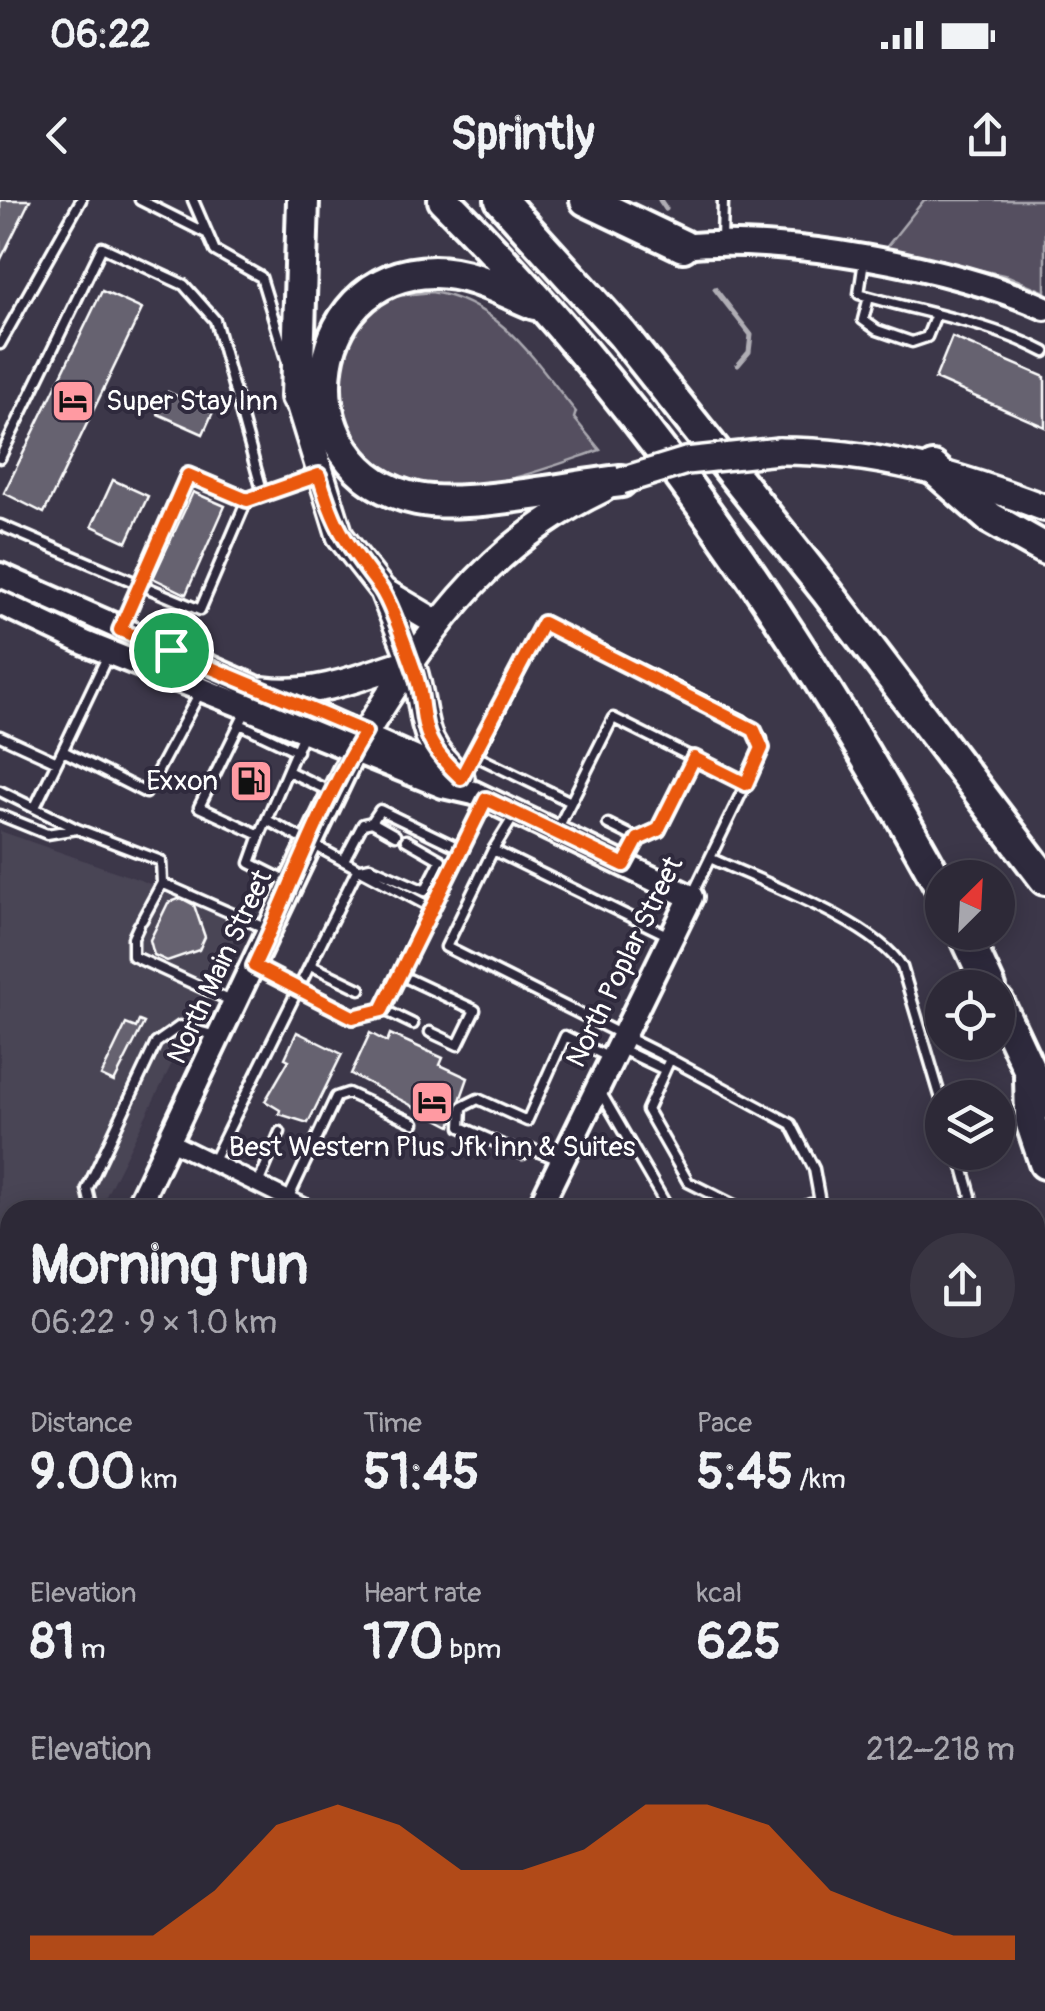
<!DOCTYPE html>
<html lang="en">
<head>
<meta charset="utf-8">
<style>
	:root { --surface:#2d2937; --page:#393542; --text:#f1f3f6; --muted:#a7a6ad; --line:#484552; --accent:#ea580c }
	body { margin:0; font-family:Pangolin,sans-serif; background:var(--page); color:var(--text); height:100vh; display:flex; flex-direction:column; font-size:38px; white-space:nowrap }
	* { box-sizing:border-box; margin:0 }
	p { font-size:32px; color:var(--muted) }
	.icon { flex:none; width:55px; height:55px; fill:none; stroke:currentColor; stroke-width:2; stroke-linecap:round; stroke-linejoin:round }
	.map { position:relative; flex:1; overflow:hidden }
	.side { position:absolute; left:0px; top:1000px; width:1045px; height:812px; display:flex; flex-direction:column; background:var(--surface); border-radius:30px 30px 0 0; box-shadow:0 5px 25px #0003,0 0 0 2px var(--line) }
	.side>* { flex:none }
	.needle { width:65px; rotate:24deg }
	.tools { position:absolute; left:925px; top:660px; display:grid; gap:20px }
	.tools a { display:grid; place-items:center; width:90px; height:90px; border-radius:50%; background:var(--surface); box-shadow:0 5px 25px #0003,0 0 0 2px var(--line); font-size:50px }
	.pin { position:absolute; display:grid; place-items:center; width:85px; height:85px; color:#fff; margin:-42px; border:5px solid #fff; border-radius:50%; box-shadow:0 2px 10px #0007 }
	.round { display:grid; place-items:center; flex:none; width:105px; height:105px; border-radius:52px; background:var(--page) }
	.headline { display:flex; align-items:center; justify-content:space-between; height:170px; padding:0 30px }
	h1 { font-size:55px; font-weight:700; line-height:75px }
	.metrics { display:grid; grid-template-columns:repeat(3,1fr); gap:15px; height:170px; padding:10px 30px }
	.metrics div { display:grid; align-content:center }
	.metrics b { font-size:50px; font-weight:700 }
	.metrics small { font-size:28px; font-weight:400 }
	.metrics p { font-size:28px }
	.chart { height:280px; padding:20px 30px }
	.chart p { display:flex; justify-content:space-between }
	.chart svg { width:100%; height:180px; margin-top:10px; fill:var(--accent); opacity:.7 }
	.status { display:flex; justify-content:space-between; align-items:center; height:70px; padding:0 50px; background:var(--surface); direction:ltr }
	.status svg { height:28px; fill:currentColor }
	header { display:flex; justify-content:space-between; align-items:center; height:130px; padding:0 30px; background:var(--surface); font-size:45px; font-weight:700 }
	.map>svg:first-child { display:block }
	.built { fill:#494455 }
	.green { fill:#555060; stroke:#aaa8b0; stroke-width:2.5 }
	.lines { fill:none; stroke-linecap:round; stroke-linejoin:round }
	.stream { stroke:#afadb4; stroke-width:5 }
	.building { fill:#666270; stroke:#fff; stroke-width:2.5 }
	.lane-casing { stroke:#fff; stroke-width:15 }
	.street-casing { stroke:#fff; stroke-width:22 }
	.secondary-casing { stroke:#fff; stroke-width:30 }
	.primary-casing { stroke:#fff; stroke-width:32 }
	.highway-casing { stroke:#fff; stroke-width:38 }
	.lane { stroke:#2f2a3d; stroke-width:8 }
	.street { stroke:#2f2a3d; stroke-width:15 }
	.secondary { stroke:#2f2a3d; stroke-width:22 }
	.primary { stroke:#2f2a3d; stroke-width:25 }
	.highway { stroke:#2f2a3d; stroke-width:30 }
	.primary-bridge-casing { stroke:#fff; stroke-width:32; stroke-linecap:butt }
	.primary-bridge { stroke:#2f2a3d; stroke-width:25 }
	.route-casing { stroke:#fff; stroke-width:20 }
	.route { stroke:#ea580c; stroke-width:12 }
	.labels { text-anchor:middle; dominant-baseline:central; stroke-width:8; stroke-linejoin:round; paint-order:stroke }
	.poi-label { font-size:28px; fill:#fff; stroke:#2f2a3d; text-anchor:start }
	.street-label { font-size:28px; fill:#fff; stroke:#2f2a3d }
</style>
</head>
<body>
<div class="status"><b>06:22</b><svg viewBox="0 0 49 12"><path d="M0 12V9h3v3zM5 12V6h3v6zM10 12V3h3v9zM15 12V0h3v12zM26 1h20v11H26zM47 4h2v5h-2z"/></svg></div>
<header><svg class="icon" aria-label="back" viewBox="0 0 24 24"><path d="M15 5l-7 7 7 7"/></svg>Sprintly<svg class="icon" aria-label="share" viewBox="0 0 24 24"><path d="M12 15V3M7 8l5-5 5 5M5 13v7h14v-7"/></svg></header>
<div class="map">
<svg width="1045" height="1811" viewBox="0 0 1045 1811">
	<rect width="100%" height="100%" fill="#3c3749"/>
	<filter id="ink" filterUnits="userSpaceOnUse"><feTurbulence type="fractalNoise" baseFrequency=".01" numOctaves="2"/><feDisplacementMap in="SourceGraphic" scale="20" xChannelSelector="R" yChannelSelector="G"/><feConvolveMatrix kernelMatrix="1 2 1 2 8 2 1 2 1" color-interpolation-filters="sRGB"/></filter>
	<g filter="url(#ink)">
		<path class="built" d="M0,631L143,681L241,725L99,1010H10V1203L0,1224Z"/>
		<path class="green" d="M924,0H1045V92L1008,76L885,49Z
			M431,92C499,101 536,162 576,212L574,218L600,250C550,267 497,289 444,286C366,282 313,210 349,137C357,121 369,106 386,100C400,94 416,94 431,92Z"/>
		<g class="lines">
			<path class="stream" d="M660,0L666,9
				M715,89L751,135L749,152L738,165
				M1035,1600L1045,1602"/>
		</g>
		<path class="building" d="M0,0H30L0,61Z
			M102,91L142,109L44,313L4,293Z
			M952,137L1045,177V227L935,179Z
			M168,192L213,212L203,234L158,214Z
			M113,280L148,296L127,342L92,326Z
			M193,292L225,306L186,394L153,378Z
			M181,698L194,705L205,737L199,750L167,761L154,755L150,740L168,703Z
			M139,821L144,823L114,882L101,876L126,824L136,828Z
			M297,832L342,854L308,923L279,914L280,910L265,901L289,860L285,858Z
			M370,833L387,842L390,834L443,858L440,865L468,878L451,926L351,874Z
			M0,1120L10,1125V1176L0,1197Z"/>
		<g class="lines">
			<g class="lane-casing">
				<path id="lane" d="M140,0L206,33
					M193,0L215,51L261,77L286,159
					M722,41L723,0
					M864,60L859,94C922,113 986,121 1045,152
					M869,97L863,120L877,130L912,142L927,137L935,117
					M0,144L81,0
					M0,258L102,47L184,85L215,120L263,294
					M0,325L200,410L247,300L317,276
					M123,423L187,275L247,300
					M247,509L199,607L260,635L250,663L290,683
					M240,524L297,551
					M0,536L57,562L107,457
					M63,551L146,593L199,494
					M288,571L329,591
					M0,591L77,629L161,661L162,683
					M571,602L613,518L746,584
					M35,607L57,562
					M0,615L47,634L77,629
					M372,622L395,635
					M608,624L638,639L627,661
					M558,628L571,602L476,556L543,423L742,520L762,539L759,557L693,693
					M260,635L303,534
					M638,639L659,630L694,558
					M493,650L514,616
					M710,658C759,681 875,722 902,767L942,902
					M344,660L363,624L372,622L380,610L459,648
					M430,707L485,600
					M142,720L162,683L267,729
					M139,725L133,738V756L231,801
					M667,735L493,650L446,747L670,859
					M310,765L360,789
					M254,766L353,817L382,809L430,707L267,620
					M398,774L475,810L458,845L430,832
					M382,809L413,824
					M621,849L665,870
					M601,893L669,1010
					M959,952L971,996L964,1010
					M560,960L529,948L523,954L461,927L462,907L478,899L527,921L565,836L608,857
					M212,963L357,670L370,667L425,691L441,660L406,640
					M258,984L280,932
					M288,999L336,897L348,893L414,923
					M92,1010L87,989L156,843L180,826L216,836
					M744,1010L688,982L647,910L670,859L791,924L814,969L821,1008
					M797,1010L810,1004L826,1010"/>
			</g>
			<g class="street-casing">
				<path id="street" d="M169,941L310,1010
					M0,1543L10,1548
					M520,1802L538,1811
					M471,1811L475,1802"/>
			</g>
			<g class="secondary-casing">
				<path id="secondary" d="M683,46C780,35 956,67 1045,108
					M0,375L453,575
					M0,403L85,443L443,586L474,593L691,697L538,1010
					M136,1010L355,549
					M0,1284L10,1264
					M147,1811L151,1802"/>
			</g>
			<g class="primary-casing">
				<path id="primary" d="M297,197L340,336L383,391L437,423
					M779,251C874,251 956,274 1045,308
					M383,391C392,415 404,440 412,465C430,518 413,534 461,578
					M264,490C318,497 361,476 411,461
					M355,549C424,439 481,347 603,289"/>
			</g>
			<g class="highway-casing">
				<path id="highway" d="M444,0C644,200 806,442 942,689
					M501,0L622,134L827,392L1045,679
					M586,0L683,46
					M535,104C503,91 470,72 434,72C300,73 284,271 417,299C466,309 567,287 621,281
					M297,197L303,0
					M933,268L990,318L1045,349
					M964,732L990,788
					M998,803L1045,903
					M1030,877L1031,921L1045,963
					M1035,1715L1045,1683
					M997,1811L1001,1802"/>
			</g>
			<use href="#lane" class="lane"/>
			<use href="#street" class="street"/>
			<use href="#secondary" class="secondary"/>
			<use href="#primary" class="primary"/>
			<use href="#highway" class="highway"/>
			<g class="primary-bridge-casing">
				<path id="primary-bridge" d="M621,281L686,261L779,251"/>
			</g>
			<use href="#primary-bridge" class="primary-bridge"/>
		</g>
	</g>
	<g class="lines" filter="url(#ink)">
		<g class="route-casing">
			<path id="route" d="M188,275L247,300L319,275C336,333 347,343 381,389C390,402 405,444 411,461C433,516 408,529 461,578L543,423L754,530L762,548L746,584L694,558L658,630L638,639L624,665L486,599L382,810L353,817L254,766C291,689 319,606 365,532L120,430Z"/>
		</g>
		<use href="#route" class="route"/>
	</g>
	<defs>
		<g id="hotel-square" transform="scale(2.25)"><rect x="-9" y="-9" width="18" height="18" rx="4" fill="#ff9aa2" stroke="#2f2a3d"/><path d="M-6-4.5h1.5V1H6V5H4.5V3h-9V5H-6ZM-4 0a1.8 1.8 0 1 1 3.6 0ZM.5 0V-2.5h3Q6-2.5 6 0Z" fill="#111"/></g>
		<g id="fuel-square" transform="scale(2.25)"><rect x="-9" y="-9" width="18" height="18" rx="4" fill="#ff9aa2" stroke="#2f2a3d"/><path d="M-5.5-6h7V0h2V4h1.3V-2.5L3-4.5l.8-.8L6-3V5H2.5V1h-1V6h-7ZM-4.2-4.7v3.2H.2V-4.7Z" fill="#111"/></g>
	</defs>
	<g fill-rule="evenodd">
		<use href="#hotel-square" x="73" y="201"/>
		<use href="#fuel-square" x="251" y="581"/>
		<use href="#hotel-square" x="432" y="902"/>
	</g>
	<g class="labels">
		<g class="poi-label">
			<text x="106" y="201">Super Stay Inn</text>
			<text x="218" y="581" text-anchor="end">Exxon</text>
			<text x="432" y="947" text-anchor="middle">Best Western Plus Jfk Inn &amp; Suites</text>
		</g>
		<g class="street-label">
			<text transform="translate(625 762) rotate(-64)">North Poplar Street</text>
			<text transform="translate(220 767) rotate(-65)">North Main Street</text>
		</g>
	</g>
</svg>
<div class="tools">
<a><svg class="needle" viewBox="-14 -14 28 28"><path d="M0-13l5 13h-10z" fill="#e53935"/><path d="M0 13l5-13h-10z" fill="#a7a6ad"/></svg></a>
<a><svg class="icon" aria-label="locate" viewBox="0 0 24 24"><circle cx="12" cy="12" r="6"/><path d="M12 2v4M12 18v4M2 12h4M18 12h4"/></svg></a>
<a><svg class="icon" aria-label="layers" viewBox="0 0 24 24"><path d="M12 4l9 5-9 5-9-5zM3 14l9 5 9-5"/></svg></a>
</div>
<div class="pin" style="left:171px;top:450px;background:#1e9e55"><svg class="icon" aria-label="arrive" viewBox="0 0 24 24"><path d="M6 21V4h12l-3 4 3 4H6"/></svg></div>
<section class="side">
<div class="headline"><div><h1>Morning run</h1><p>06:22 · 9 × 1.0 km</p></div><a class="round"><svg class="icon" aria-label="share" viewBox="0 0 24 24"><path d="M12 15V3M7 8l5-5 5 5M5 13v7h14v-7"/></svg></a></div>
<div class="metrics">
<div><p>Distance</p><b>9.00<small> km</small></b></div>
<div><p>Time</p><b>51:45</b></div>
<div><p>Pace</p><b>5:45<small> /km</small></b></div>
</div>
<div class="metrics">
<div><p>Elevation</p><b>81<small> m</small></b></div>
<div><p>Heart rate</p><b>170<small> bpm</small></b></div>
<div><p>kcal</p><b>625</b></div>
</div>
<div class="chart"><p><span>Elevation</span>212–218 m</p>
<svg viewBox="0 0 160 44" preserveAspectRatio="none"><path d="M0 44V38L10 38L20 38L30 27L40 11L50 6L60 11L70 22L80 22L90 17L100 6L110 6L120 11L130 27L140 33L150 38L160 38V44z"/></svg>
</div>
</section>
</div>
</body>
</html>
